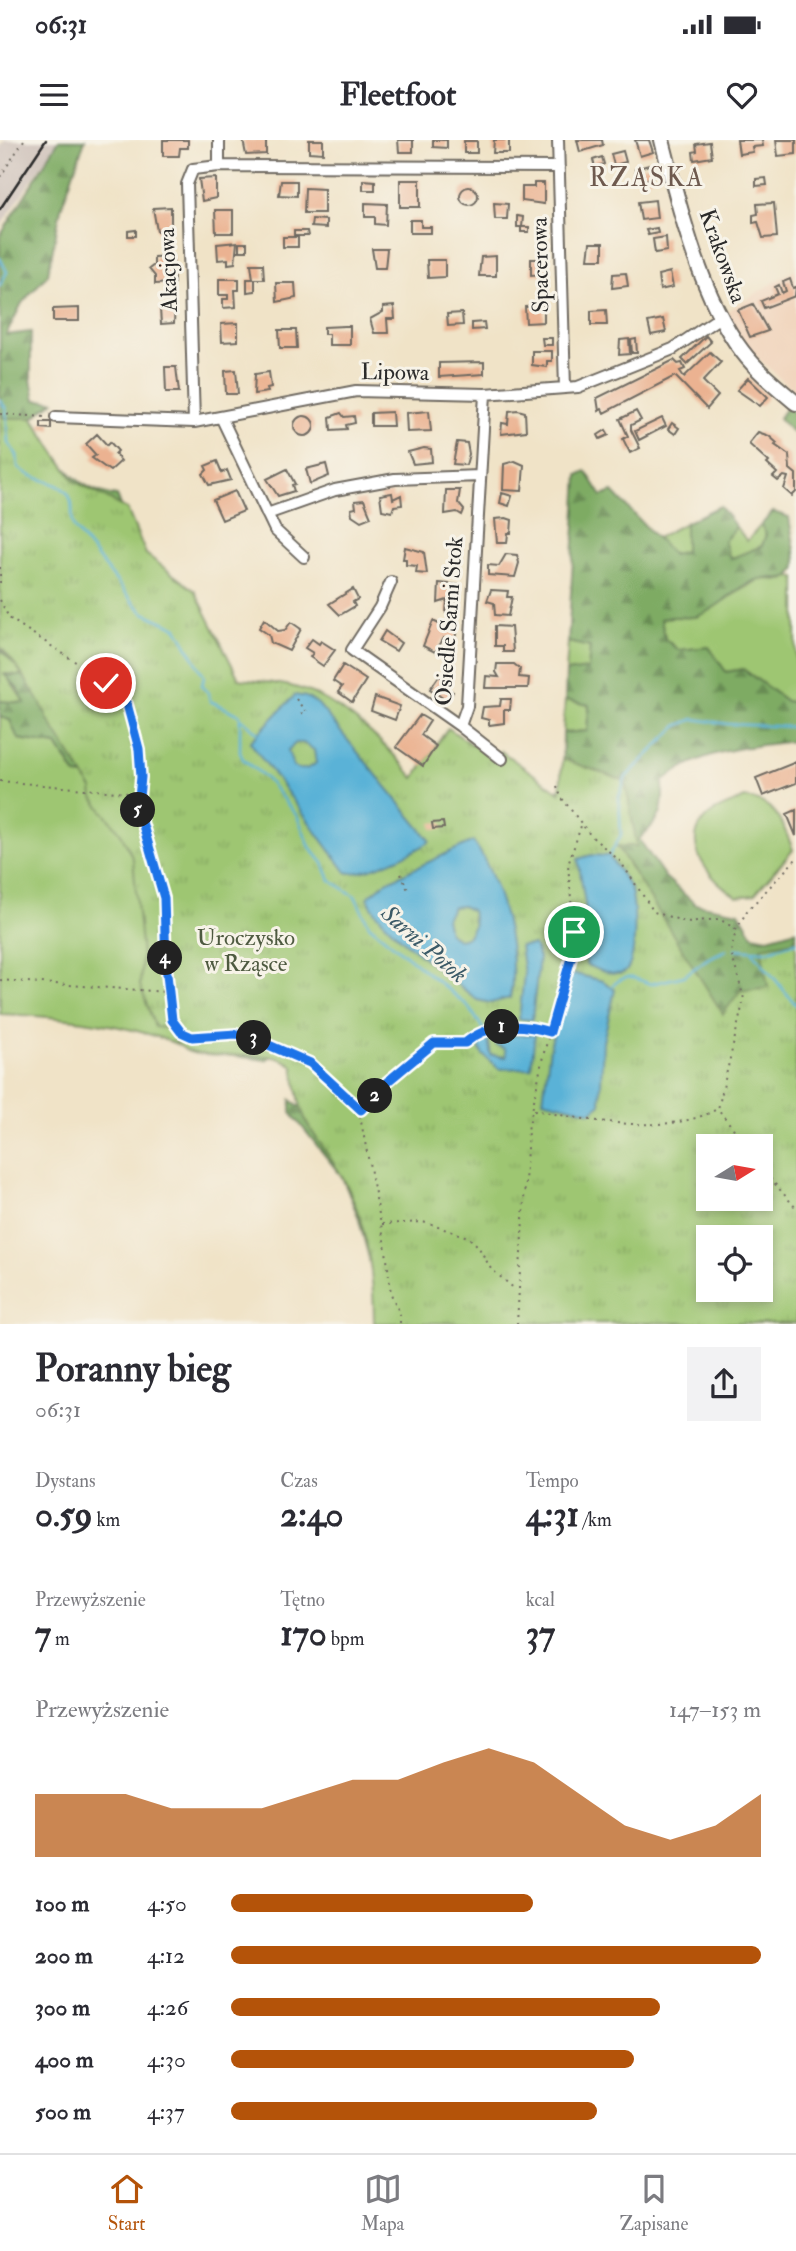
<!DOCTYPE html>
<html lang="pl">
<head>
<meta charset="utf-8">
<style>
	:root { --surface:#fff; --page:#f2f2f3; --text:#2b2b33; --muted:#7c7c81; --line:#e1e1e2; --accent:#b45309 }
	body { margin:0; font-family:"IM FELL Double Pica",serif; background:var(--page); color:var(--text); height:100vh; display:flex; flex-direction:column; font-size:26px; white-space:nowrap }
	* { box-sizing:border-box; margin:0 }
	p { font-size:23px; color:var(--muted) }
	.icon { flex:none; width:38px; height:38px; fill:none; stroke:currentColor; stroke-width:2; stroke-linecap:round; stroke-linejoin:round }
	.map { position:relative; height:1184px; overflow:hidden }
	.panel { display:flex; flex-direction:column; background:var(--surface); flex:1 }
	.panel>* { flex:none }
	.needle { width:46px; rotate:79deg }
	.buttons { position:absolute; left:696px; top:994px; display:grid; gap:14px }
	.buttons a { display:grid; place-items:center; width:77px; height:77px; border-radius:0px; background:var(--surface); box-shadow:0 4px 10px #0003; font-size:35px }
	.pin { position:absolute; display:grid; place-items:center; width:60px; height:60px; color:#fff; margin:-30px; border:4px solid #fff; border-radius:50%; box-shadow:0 2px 7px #0007 }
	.km { position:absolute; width:35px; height:35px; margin:-18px; border-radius:50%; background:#222; color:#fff; font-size:19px; line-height:35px; text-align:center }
	.round { display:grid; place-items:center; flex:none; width:74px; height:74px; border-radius:0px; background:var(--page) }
	.headline { display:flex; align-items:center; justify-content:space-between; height:119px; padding:0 35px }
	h1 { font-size:38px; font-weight:700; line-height:52px }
	.figures { display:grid; grid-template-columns:repeat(3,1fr); gap:10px; height:119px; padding:7px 35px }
	.figures div { display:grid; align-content:center }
	.figures b { font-size:35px; font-weight:700 }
	.figures small { font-size:19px; font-weight:400 }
	.figures p { font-size:19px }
	.chart { height:196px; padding:14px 35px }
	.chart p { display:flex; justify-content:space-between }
	.chart svg { width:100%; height:126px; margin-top:7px; fill:var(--accent); opacity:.7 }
	ul { padding:0 35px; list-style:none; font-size:23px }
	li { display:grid; grid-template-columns:112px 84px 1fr; align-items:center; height:52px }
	li i { height:18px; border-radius:9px; background:var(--accent) }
	.status { display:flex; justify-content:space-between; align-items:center; height:49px; padding:0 35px; background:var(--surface); direction:ltr }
	.status svg { height:19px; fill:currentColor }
	header { display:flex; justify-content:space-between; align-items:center; height:91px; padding:0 35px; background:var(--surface); font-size:32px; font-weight:700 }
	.tabs { display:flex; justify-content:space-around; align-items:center; height:98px; border-top:2px solid var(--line); background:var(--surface); font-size:19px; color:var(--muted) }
	.tabs a { display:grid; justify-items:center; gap:4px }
	.tabs .on { color:var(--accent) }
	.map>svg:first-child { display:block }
	.built { fill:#f1d5bd }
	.industrial { fill:#cec1ba }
	.grass { fill:#9ec672; stroke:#64784e; stroke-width:2 }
	.forest { fill:url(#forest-firs); stroke:#546b48; stroke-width:2; fill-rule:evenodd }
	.park { fill:url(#park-tufts); stroke:#64784e; stroke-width:2; fill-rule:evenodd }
	.water { fill:#5ab2d7; stroke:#426e81; stroke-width:2; fill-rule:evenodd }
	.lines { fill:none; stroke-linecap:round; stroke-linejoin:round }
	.stream { stroke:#5ab2d7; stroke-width:2.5 }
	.building { fill:#ebb291 }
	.minor-casing { stroke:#706b62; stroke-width:14 }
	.tertiary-casing { stroke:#706b62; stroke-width:18 }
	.path { stroke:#706b62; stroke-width:2; stroke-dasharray:2 5; stroke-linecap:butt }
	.minor { stroke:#fff; stroke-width:10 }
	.tertiary { stroke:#fff; stroke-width:14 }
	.rail { stroke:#2b2b2b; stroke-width:2.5 }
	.route-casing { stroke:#fff; stroke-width:14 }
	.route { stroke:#1a73e8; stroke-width:9 }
	.labels { text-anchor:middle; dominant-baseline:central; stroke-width:6; stroke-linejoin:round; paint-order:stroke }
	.street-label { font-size:23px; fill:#2b2b2b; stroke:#f7f3e8 }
	.park-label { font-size:23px; fill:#4e5a40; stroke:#f7f3e8 }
	.water-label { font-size:24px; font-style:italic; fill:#3b5a67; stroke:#f7f3e8 }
	.quarter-label { font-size:26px; letter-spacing:2px; fill:#6e5a4f; stroke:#f7f3e8 }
</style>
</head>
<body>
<div class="status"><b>06:31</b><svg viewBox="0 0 49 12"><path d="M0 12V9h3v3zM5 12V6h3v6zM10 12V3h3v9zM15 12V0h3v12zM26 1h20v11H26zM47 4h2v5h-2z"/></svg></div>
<header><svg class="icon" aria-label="menu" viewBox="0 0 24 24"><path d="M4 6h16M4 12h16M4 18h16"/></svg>Fleetfoot<svg class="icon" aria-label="heart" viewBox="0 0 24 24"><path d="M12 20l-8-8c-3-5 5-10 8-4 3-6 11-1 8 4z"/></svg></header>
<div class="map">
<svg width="796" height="1184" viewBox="0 0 796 1184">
	<defs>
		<pattern id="forest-firs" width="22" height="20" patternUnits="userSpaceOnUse" patternTransform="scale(1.75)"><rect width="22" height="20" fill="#7eab64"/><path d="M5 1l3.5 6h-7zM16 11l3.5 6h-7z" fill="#678b53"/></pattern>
		<pattern id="park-tufts" width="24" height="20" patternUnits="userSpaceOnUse" patternTransform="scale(1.75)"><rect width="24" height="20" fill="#9ec672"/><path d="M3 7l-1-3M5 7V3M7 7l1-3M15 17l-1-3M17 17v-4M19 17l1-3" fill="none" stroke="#88aa63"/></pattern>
	</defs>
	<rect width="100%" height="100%" fill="#f7f3e8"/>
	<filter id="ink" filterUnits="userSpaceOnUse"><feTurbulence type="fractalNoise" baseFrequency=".0143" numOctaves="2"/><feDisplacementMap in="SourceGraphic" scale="14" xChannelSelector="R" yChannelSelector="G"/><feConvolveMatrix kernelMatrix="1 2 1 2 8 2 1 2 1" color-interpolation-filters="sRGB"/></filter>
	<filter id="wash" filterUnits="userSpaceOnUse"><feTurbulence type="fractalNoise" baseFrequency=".00686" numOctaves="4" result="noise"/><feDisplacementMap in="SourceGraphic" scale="28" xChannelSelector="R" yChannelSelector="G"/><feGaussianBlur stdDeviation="1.57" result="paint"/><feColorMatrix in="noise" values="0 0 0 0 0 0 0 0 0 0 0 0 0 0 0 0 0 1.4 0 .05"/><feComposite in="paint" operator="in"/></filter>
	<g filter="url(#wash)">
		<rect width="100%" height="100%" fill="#f0e3c7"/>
		<path class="built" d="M796,129V254L748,208L724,173Z"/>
		<path class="industrial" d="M5,0H59L0,87V7Z"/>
		<path class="grass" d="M685,383V411L673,415L655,399Z
			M761,385L766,394L762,406L730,419L724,401L736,387L747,401Z
			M790,437L796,438V563L786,561L743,529L726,532L709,507L679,510L665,499L661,479L673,474L696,477L760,439L783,440Z
			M568,502L590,507L588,530L566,532Z
			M0,509L27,536L5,534L25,563L0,561Z
			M565,560L589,565L587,591L563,593Z
			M0,577L10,580L19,599L57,605L76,635L130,640L188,910C142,884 54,876 0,874Z
			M745,658C776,661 783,684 793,710L754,755L737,757C711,741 676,702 710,674C720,667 734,663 745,658Z"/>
		<path class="forest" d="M59,0H85L61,68L48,134L22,163L6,195L31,192V239L35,260L54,261L33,278C59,316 67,348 117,356L144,418L236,541L346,732L562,648L563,593L587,591L589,565L565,560L566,532L588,529L590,507L568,502L578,335L586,331L602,356L613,352L673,415L685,411V383L720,366L736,387L724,401L730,419L762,406L766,394L761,385L773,372L789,377C791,393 796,409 796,425C792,446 774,435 760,439C738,445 720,468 698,476C687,480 674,474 661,479L665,499L678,510L709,507L726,532L743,529L786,561L796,563V601C750,606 698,610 663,642C664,672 662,678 639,699L665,737L695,764L739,772L753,795L768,798L796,790V904L709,1006V1059L768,1099L796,1183L370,1122L358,1076L342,1037L291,973V960L312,975L287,903L266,920L188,910L130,640L76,635L57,605L18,599L10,580L0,577V561L25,563L18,549L4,534L26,536L0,509V96ZM709,1097H761V1150H709Z
			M787,266L796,274V296L779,278Z"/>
		<path class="park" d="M0,272L3,278H32L74,341L127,369L146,414L195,451L239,539C263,542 291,543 314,554C353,573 387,605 414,638L448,588L500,624L501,611L560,653L562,619L625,641L637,706H617L723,874L740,851L768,847L761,807L796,801V1183H374C374,1139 368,1093 350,1052C338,1025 324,1011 310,988C299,971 297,945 293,926C270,905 213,924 185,910C177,905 173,896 169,888L155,887L140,845L142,816L133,719L122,695L93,658L92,649L47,578C45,566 10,515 0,507ZM709,1006H761V1059H709ZM709,1097H761V1150H709Z"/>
		<path class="water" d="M295,555L306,557L318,564L430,700L428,703C414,712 360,738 346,732L250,602ZM296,603H303L314,610L316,623C309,629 301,632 293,626L288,610Z
			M473,701C499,738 519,812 510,858L491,863L477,860C453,839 373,784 368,757L386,742ZM462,766L472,771L474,786L467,797L458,799L449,793L446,778L453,767Z
			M591,715L609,716C616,726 624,738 630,748C636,761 638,827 623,833C612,837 597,829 586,825L585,764L578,719Z
			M534,805L539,818L532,880L519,879L524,834L520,806Z
			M575,834L603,841L615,850L603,902L600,965L591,972L543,960L550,907L569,836Z
			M508,888L512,895L535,894L531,928L499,929L482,914L475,897L487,894L491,915L506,917L505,909L496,905L495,893Z"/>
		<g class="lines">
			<path class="stream" d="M0,145L7,132L0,118
				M0,260L6,269L8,303L17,315L18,327C31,341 57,339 68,354C75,363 70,378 74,388L133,462L144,473L177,488L204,536L202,546L208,552L210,561L240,575V612L243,619L265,637L297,676L310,707L323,723L330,740L355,756L369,785L468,866L484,890
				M241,578L258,593
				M609,716L621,695L619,657L626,637L677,586L694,579L728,584L796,587
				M735,809L766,811L796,802
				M753,812L796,865
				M612,846C626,832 635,838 650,844L684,836L707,819L726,810"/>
		</g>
		<g id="blocks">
			<path class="building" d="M163,0H188V8H180L179,16H163Z
				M243,0L266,1V14L246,15Z
				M309,0H323V13L309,12Z
				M398,0H413V12H399Z
				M433,0H447V8L433,7Z
				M494,0H509V13H493Z
				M577,0H602L603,5L580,12Z
				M635,0H649L653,12L640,16Z
				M737,0H762L763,6L752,7L753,12L739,14Z
				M776,0H796V14L778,16Z
				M464,1H477V13H464Z
				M710,2L712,17L694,20L693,12L697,11L696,4Z
				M623,11L626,22L614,25L611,14Z
				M602,17L604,24L595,27L593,20Z
				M649,25L653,37L638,42L635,29Z
				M216,38V58L202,61L199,39Z
				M766,38L767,45L756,46V39Z
				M363,40L375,41V50H363Z
				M400,40H420V67H400Z
				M281,41H297V56L279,55Z
				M534,43H544V64L522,61V47H534Z
				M460 56a9 9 0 1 1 18 0a9 9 0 1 1-18 0Z
				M305,48L324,49V73H304Z
				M655,60L657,78L641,80L638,62Z
				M365,63L387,64L386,85L375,84V77H365Z
				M494,63L508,64L507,79H495Z
				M774,63L777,97L763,98L758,82L753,83V75L758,74L757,64Z
				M171,67V91H157L153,68Z
				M215,70H233V93H216Z
				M517,76L523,77L522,87H529V92H521V87H517Z
				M312,79L326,80V88L311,87Z
				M410,80H421V87H431V93H410Z
				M657,88L658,93L648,95L646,90Z
				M136,90V96H128V91Z
				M294,91H307L308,96H294Z
				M283,97H298V107H283Z
				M666,97L667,111L655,113L653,99Z
				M237,102L235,123L228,124V119L218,120L217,104Z
				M239,103H247V111H239Z
				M590,103H603V119H588Z
				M372,109H387L385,128H375Z
				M173,116L174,143L155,144V136L149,129L154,125V117Z
				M496,116V136H479L481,117Z
				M531,119H547L545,134L531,135Z
				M427,120H445V137L428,138Z
				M251,124H263L264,139H255V151L247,152V139H253Z
				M670,132L673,147L660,150L658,135Z
				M626,133L628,146L612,148L613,134Z
				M219,139H239V150H235L236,167L223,168V159H228V155H219Z
				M790,139L793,148L796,147L795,156L764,168L761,161L778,154L775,147L779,145L782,153L786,151L783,142Z
				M276,143H295L296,158L277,162Z
				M168,164H175L174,183L161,184L160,169H166Z
				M753,164L768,191L750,197L738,170Z
				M394,166L395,179H387L388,193H374L370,179L383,172V167Z
				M544,166V182L526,183L525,167Z
				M79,168V181H53V169Z
				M606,170L607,185H591V171Z
				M462,173L463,185L448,186L447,174Z
				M663,179L666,192L651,195L648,182Z
				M484,182L485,189L472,190V183Z
				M238,183V201L222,202L221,184Z
				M345,186H350V205H329V194H324V187Z
				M279,190H296L297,208H280Z
				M706,196L711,202L687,224L682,219Z
				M542,198H552V205H543Z
				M629,199L630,214L619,215L620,200Z
				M636,199L637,213H632L631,200Z
				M532,211H552V221H547V227L532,225Z
				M710,212L721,222L703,241L718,256L707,269L675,236L604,273L602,269L599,271L597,258L674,220L678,224L682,223L685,229L680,231L684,237Z
				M484,222V234L439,237V223Z
				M165,227H176L179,252H166Z
				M236,230L238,254H226L225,231Z
				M269,232L271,247L267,248L268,252L254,254L255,234Z
				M748,238L768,257L760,266L737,250Z
				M518,270L525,272L526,291L501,294L502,283L508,284L509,271Z
				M429,271L431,291L407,292L406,273Z
				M636,271L641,280L631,285V290L640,308L630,313L623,299L628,296L620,279Z
				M392,272L393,286H371V273Z
				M341,273L344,277L354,276L355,283L346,285L347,289L331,290L330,277Z
				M294 286a10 10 0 1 1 20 0a10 10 0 1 1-20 0Z
				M662,278L666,286L639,300L635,291Z
				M41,282H51V289L41,288Z
				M672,283L679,288L675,294L668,289Z
				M606,290L609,295L600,299L598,295Z
				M758,292L769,296L777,303L775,305L789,315L790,329L796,334V352L792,356L784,349L788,337L784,336L778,341L773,337L777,333L767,324L769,322L750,305L749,303Z
				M97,294L107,305L110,302L118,311L115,314L121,321L110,331L92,318L96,315L86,304Z
				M457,302L467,303L469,314L466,325L453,324Z
				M424,308L431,309L432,322L413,324L408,312Z
				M217,321L222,333L227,330L231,340L209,345L203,334L207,330L205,326Z
				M515,321L524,325L522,351L503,350L504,324Z
				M326,324L329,336L310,344L306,329Z
				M287,329L295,344L292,345L294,351L278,356L267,339Z
				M446,350H460L458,363L464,370L462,375L457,372L445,374Z
				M235,351L244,371L222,380L213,360Z
				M392,353L393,359L401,355L402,365L394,366L392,372L382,370L380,355Z
				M502,353L512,356L509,366L500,363Z
				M364,360L371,377L361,381L352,375L351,369L356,368L355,361Z
				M506,378L512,380L511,393H508L507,403H497L495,379Z
				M405,407L424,412L427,434L416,433L417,426L406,425V419H403Z
				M506,414L517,415L519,423L515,437L488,435V425L499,426Z
				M439,443L458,445L456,473H446L447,460L438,463Z
				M353,449L358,459L353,462L355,466L340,475L329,464Z
				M491,450L508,451L507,457H512L508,476L495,475L494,463L487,461Z
				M264,479L278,491L285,490L291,482L301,489L289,511L271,503L269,495L259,488Z
				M433,481L457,493L452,502L444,498L435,512L423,506Z
				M495,486L511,487L513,512H503V506H495Z
				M385,491L401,503L396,511L379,501Z
				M312,499L319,504L321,501L335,510L323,526L310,517L313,513L305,508Z
				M497,524H514L520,529L519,537L529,538L528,548H485L486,536L499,537L496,532Z
				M343,525L366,540L352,562L338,552L342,547L333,541Z
				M439,536L451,542L447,548L453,552L447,561L430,549Z
				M375,557L400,566L395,580L371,571Z
				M501,559H511L510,570H504V583L489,585V580L481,578L483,567L500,566Z
				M420,575L430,581L421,595L436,606L423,626L396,607Z
				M796,622V643L763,656L756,638Z
				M796,670V696L787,674Z
				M443,682L444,688L433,689L432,683Z"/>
		</g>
	</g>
	<g filter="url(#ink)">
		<use href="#blocks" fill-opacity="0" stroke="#706b62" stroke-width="2"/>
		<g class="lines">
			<g class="minor-casing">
				<path id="minor" d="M558,0L565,248
					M219,26L559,27
					M56,277L194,282L356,251L485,254L578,247L673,209L720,177
					M222,279L275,390L304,417
					M194,282L187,44L193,29L219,26V0
					M267,374L335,350L395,339L480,336
					M391,442L380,467L352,510L460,586L467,566L485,254
					M460,586L502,619"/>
			</g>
			<g class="tertiary-casing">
				<path id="tertiary" d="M662,0C679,67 700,155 742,211C757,231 777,247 796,263"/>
			</g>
			<path class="path" d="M0,37L24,0
				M0,274L45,277
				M0,427V448
				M0,460L9,478L115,548L130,574L139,609V681L164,758L168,852L176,887L192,897L236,894L260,899L311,923L339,953L358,966L386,1110L391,1154L400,1174V1184
				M296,559L305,571
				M301,574L307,570
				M0,641L138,654
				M557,646L561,657L591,696L620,721L654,772L686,782L719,779L736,789
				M401,734L408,750
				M0,840L167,852
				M362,969L387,942L434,903H465C487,884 522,883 549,892
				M534,970C587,980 668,997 717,969
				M747,1006L718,969L744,859L731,812L736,790L747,771L796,719
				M761,1028L796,1068
				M382,1084L423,1082L468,1097L478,1106L491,1129L516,1150
				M517,1184L528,990L543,916L571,818L574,792L568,725L582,683"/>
			<use href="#minor" class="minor"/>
			<use href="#tertiary" class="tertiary"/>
			<path class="rail" d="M0,69L46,0"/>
		</g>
	</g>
	<g class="lines" filter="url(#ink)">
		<g class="route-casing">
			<path id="route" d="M106,543L127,564L139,609L141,637L138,668L164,758L166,825L172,880L181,892L192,897L236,894L248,896L310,923L361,970L387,942L434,903H465C488,883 522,883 550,892L571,818L574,792"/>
		</g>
		<use href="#route" class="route"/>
	</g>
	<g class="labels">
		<g class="street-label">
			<text transform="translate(723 116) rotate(70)">Krakowska</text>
			<text transform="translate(540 125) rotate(-91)">Spacerowa</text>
			<text transform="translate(168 130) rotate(-92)">Akacjowa</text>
			<text transform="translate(395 232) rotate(1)">Lipowa</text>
			<text transform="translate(449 481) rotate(-86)">Osiedle Sarni Stok</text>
		</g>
		<g class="park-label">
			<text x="246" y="797">Uroczysko<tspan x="246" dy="26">w Rząsce</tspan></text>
		</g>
		<g class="water-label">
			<text transform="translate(424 804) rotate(41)">Sarni Potok</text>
		</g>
		<g class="quarter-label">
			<text x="647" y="38">RZĄSKA</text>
		</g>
	</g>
</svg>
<div class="buttons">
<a><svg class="needle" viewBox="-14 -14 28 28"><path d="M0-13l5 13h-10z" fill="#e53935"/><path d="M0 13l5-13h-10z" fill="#7c7c81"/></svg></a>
<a><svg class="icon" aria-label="locate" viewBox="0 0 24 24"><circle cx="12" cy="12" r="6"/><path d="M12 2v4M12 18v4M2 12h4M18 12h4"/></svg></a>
</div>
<div class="pin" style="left:574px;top:792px;background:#1e9e55"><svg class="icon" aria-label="arrive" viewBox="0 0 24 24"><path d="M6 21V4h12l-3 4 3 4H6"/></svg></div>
<div class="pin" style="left:106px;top:543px;background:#d93025"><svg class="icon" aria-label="check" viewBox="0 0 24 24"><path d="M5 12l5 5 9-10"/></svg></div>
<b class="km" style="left:502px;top:887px">1</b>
<b class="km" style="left:375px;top:956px">2</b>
<b class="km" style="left:254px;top:898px">3</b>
<b class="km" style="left:165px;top:818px">4</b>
<b class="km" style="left:138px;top:670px">5</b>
</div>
<section class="panel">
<div class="headline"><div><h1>Poranny bieg</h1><p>06:31</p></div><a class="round"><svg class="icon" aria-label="share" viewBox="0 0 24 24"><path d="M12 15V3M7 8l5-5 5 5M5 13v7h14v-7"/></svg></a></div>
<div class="figures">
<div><p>Dystans</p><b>0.59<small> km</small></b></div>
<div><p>Czas</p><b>2:40</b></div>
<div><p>Tempo</p><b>4:31<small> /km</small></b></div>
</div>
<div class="figures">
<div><p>Przewyższenie</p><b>7<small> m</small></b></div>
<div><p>Tętno</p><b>170<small> bpm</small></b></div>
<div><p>kcal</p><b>37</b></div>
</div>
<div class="chart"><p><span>Przewyższenie</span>147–153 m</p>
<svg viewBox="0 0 160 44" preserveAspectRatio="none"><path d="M0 44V22L10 22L20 22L30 27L40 27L50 27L60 22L70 17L80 17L90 11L100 6L110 11L120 22L130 33L140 38L150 33L160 22V44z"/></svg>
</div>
<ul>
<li><b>100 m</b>4:50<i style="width:57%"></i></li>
<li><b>200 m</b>4:12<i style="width:100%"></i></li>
<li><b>300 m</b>4:26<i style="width:81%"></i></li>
<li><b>400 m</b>4:30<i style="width:76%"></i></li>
<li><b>500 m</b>4:37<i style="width:69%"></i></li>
</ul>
</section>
<nav class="tabs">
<a class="on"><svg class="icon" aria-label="home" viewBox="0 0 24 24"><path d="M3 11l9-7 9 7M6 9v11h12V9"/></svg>Start</a>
<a><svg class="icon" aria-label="map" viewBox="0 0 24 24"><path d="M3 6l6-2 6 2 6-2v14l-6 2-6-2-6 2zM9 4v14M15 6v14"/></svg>Mapa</a>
<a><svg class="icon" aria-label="saved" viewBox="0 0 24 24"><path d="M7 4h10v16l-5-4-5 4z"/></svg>Zapisane</a>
</nav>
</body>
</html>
